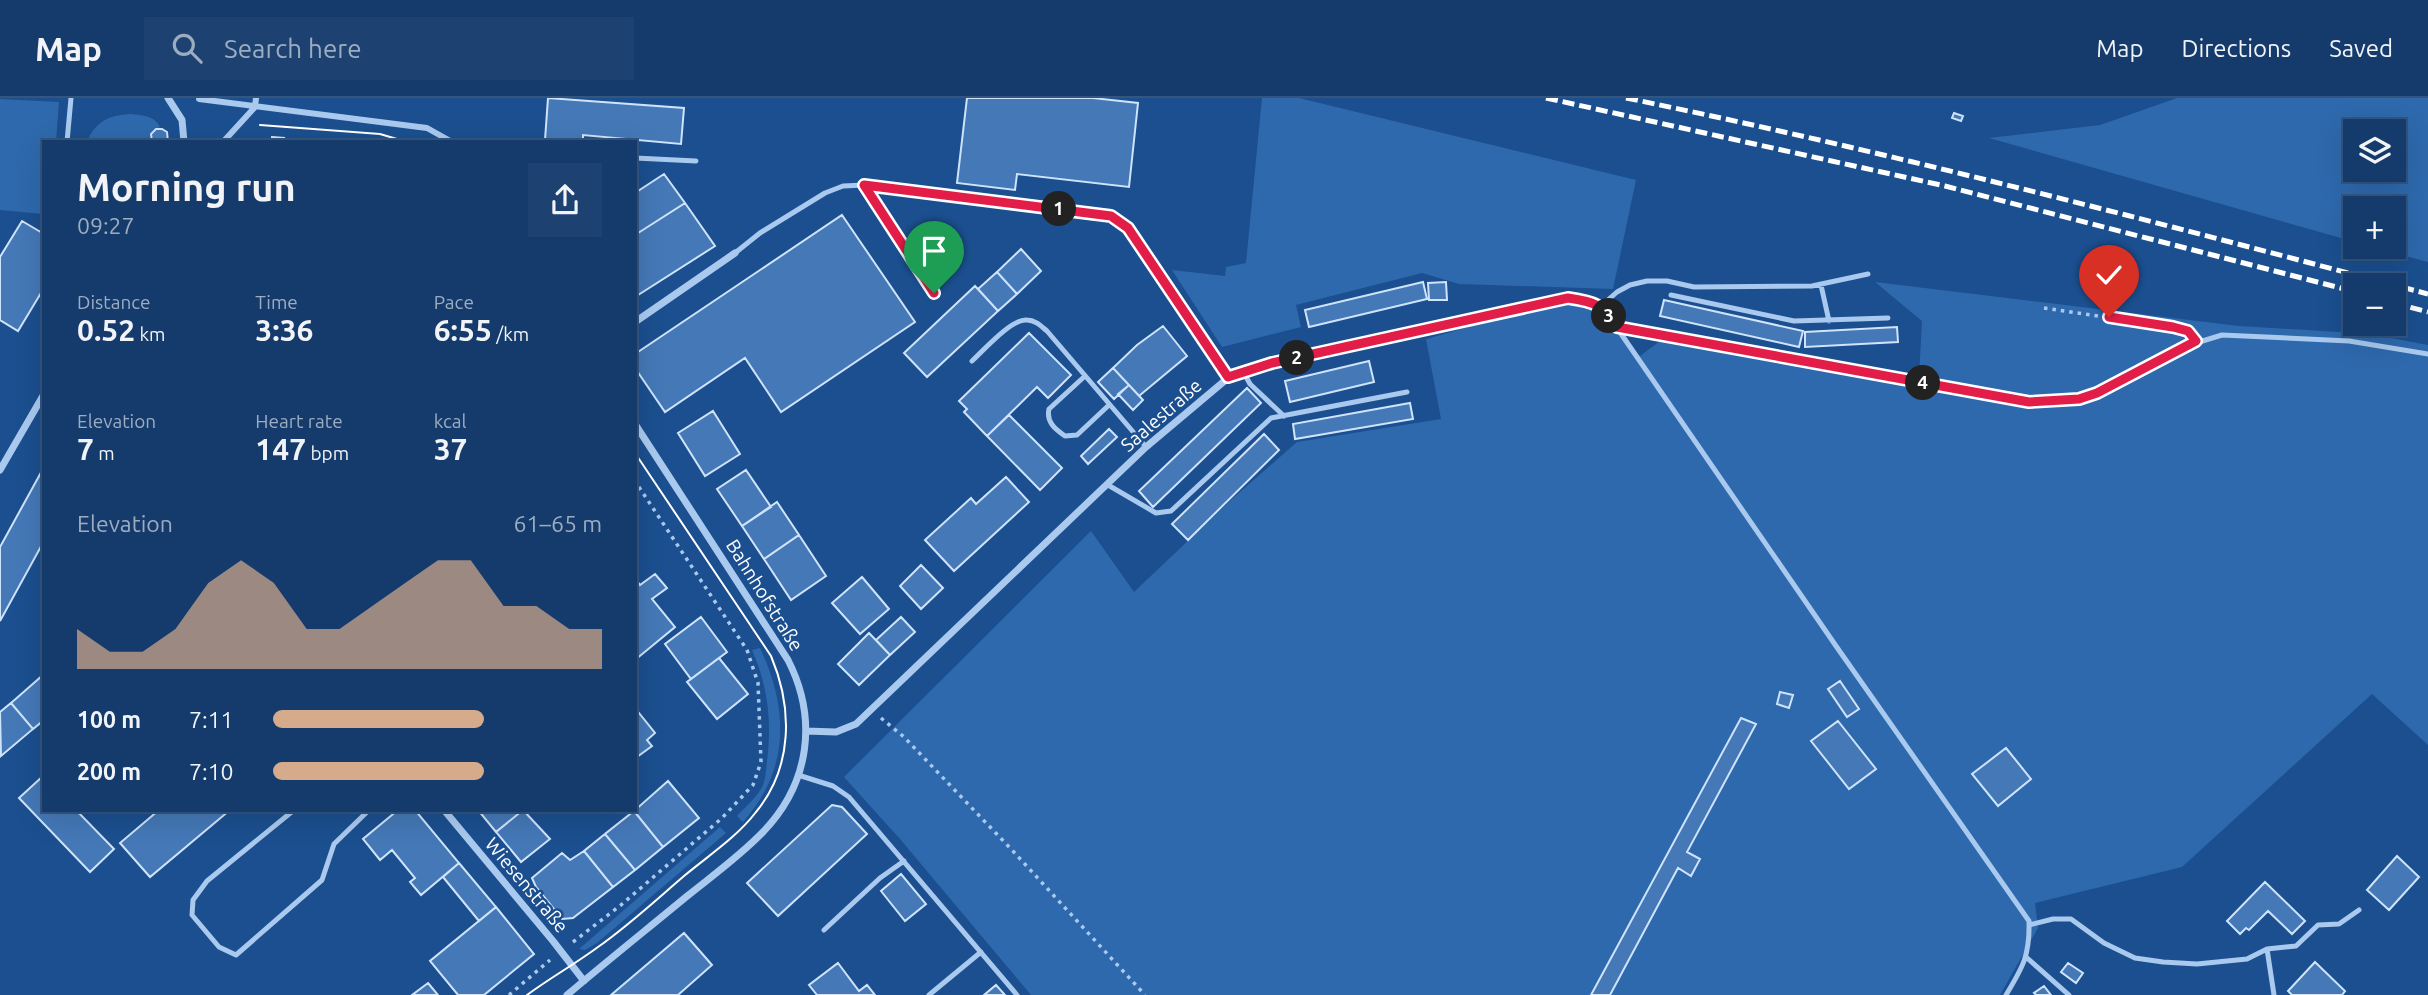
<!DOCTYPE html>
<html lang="en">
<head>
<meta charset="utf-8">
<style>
	:root { --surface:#143b6b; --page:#1d4271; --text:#f1f3f6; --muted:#9dadc1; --line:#33557e; --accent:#d6ab8b }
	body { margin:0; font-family:Ubuntu,sans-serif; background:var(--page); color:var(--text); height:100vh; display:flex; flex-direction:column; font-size:26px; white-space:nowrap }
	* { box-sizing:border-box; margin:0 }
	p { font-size:23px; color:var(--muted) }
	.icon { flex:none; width:38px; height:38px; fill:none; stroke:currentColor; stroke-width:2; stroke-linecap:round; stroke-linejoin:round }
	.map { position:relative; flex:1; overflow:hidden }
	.drawer { position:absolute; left:42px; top:42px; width:595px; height:672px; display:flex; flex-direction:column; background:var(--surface); border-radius:0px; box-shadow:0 7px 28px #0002,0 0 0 2px var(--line) }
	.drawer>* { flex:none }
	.fabs { position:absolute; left:2343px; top:21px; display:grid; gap:14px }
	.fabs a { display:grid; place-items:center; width:63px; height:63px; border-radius:0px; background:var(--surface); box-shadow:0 7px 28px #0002,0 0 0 2px var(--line); font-size:35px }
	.pin { position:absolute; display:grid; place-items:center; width:60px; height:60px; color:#fff; margin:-72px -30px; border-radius:50% 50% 50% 0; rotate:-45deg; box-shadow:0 0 7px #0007 }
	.pin .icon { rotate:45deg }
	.km { position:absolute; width:35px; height:35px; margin:-18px; border-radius:50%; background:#222; color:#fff; font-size:19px; line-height:35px; text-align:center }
	.round { display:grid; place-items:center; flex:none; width:74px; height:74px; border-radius:0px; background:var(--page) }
	.summary { display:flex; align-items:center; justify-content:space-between; height:119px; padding:0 35px }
	h1 { font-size:38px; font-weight:600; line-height:52px }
	.metrics { display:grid; grid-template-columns:repeat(3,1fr); gap:10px; height:119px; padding:7px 35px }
	.metrics div { display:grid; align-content:center }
	.metrics b { font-size:30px; font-weight:600 }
	.metrics small { font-size:19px; font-weight:400 }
	.metrics p { font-size:19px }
	.chart { height:196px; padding:14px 35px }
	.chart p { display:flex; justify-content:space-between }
	.chart svg { width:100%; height:126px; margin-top:7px; fill:var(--accent); opacity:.7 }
	ul { padding:0 35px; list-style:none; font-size:23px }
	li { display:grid; grid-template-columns:112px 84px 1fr; align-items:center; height:52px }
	li i { height:18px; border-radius:9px; background:var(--accent) }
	header { display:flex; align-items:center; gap:42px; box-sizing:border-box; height:98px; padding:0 35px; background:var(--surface); border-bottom:2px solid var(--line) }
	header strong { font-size:33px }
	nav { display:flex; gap:38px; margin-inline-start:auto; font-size:24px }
	.search { width:490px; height:63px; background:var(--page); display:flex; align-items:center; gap:18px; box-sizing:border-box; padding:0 24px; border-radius:0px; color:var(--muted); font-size:26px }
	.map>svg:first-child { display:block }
	.green { fill:#2e69ad; fill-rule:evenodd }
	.building { fill:#4478b7; stroke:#cfe3fa; stroke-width:2 }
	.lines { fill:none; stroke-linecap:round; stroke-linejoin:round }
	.path { stroke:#a9c9ee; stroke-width:3.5; stroke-dasharray:3.5 5; stroke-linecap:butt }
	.service { stroke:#a9c9ee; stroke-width:5 }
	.pedestrian { stroke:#a9c9ee; stroke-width:6 }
	.minor { stroke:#a9c9ee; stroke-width:7 }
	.tram { stroke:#fff; stroke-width:2 }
	.rail { stroke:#fff; stroke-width:5; stroke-dasharray:12 5; stroke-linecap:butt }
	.route-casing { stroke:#fff; stroke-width:14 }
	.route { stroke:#e11d48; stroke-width:9 }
	.labels { text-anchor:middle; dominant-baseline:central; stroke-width:5; stroke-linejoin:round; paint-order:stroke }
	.street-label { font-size:19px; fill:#fff; stroke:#1b4f8f }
</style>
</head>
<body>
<header>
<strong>Map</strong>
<div class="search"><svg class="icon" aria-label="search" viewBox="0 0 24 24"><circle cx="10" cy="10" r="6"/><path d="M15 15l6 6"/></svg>Search here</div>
<nav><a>Map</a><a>Directions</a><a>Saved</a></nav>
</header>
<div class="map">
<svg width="2428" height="897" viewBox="0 0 2428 897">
	<rect width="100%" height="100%" fill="#1b4f8f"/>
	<path class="green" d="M1262,0H1299L1636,82L1613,191L1459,186L1422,175L1296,207L1301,229L1222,249L1172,172L1225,178L1226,169L1246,165Z
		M2177,0H2428V164L2372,149H2394V110H2356L2355,144L1989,40L2100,27ZM2356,33H2394V72H2356Z
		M0,1L59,4L56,44H44V116L0,112Z
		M131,16C142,17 155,18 160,29L150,35L151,44H87C95,23 110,17 131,16Z
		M1875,184L2239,228L2370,236L2428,247V647L2372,596L2182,769L2035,805L2038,830L2000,897H1031L900,741L844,679L1091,433L1134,494L1233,400L1297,344L1441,321L1426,241C1455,233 1571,197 1595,205C1611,211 1629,244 1640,258L1672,234L1919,280L1922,223Z
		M760,550C789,612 790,671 743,724L737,718C745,709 756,700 762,689C766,681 766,672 767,663C772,624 768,588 752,552Z
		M720,729L726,735L597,845L585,852L579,851Z"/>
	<path class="building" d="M548,0L684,10L681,46L583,37V44L545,42Z
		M967,0H1093L1138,5L1129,89L1017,76L1015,92L957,85Z
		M1954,15L1963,18L1961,23L1952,20Z
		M156,31H162L167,34L168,44H152L151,36Z
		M272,39L284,40L283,44H272Z
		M664,76L685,105L635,137V95Z
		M685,105L715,148L635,199V137Z
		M842,117L915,224L781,314L745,260L665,314L635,270V256Z
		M22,123L44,136V190L18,233L0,222V159Z
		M1021,151L1041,173L1017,196L997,174Z
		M997,174L1017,196L998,213L978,191Z
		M1423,184L1427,201L1309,229L1305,212Z
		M1446,184L1447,202H1429L1428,185Z
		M975,188L998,213L927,279L904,255Z
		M1664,202L1803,233L1799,249L1660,218Z
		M1163,228L1187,258L1139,298L1113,270L1137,247Z
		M1897,229L1898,244L1805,249V234Z
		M1029,235L1071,277L1048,300L1037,289L987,338L964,314L967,311L959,303Z
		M1369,263L1374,284L1290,304L1285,283Z
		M1113,270L1129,287L1114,301L1098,284Z
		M1129,287L1143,302L1133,312L1118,296Z
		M1247,290L1261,305L1153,409L1139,393Z
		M1410,305L1413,321L1295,341L1293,326Z
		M713,313L740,356L705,378L678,335Z
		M1009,317L1062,370L1040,392L987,338Z
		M1109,331L1117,339L1088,366L1081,358Z
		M1264,336L1279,352L1188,442L1172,426Z
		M44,369V443L0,523V449Z
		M746,372L771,409L742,428L717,391Z
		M1006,379L1029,404L954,473L925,442L971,400L976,406Z
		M777,404L799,437L764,461L742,428Z
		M799,437L826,478L791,502L764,461Z
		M921,467L943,490L921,511L900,488Z
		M655,476L667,490L652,501L675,529L635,562V480L640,487Z
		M862,479L889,511L860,536L832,505Z
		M701,519L727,554L691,581L665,546Z
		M901,519L915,534L890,557L876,542Z
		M869,535L890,557L859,587L838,566Z
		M719,560L748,596L717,621L687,584Z
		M43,577L44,622L33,631L11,605Z
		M1840,583L1859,611L1847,619L1828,591Z
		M1780,594L1793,597L1789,610L1777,606Z
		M11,605L33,631L1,658L0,614Z
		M635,610L655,635L647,642L652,648L637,659L635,657Z
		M1741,620L1756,626L1687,754L1700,761L1691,778L1678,770L1610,897H1591Z
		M1838,623L1876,671L1849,691L1811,643Z
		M2006,650L2031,681L1998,708L1972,676Z
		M43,678L44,712H76L114,751L90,774L19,700Z
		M668,683L699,720L663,749L634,713Z
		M832,707L842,709L867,736L778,818L747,785Z
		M159,712H230L150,779L120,745Z
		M398,712H415L459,765L421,797L410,784L415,780L392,752L380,762L363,741Z
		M478,712H523L496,734Z
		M523,712L550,741L521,764L496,734Z
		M634,713L663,749L635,772L605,736Z
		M605,736L635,772L613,789L584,753Z
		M584,753L613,789L573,820L562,821L536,789L532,780L562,755L570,762Z
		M2397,758L2419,779L2389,812L2367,792Z
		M459,765L496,809L479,823L443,779Z
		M901,776L926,806L905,823L881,793Z
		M2265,784L2305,823L2292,836L2268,813L2249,832L2246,830L2240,836L2227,823Z
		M496,809L534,856L484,897H458L430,863Z
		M684,835L712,867L678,897H611Z
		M2315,864L2345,893L2342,897H2292L2288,893Z
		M838,865L859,893L867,887L875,897H817L809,887Z
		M2068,865L2083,875L2076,885L2061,874Z
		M428,885L438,897H412Z
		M996,887L1005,897H984Z
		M2044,888L2051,897H2036L2034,895Z"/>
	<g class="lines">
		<path class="path" d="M2044,210L2173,229L2188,234
			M881,620L904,639L1012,752L1145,897
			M573,844L621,807L722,720L753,687L761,664L758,585L747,552L635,383
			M509,897L550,862"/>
		<path class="service" d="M67,44L71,0
			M635,60L696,63
			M864,87L934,195
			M735,155L760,135L825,95L843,88L864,87L1111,118L1128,130L1228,280
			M1821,187L1829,223
			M1671,197L1794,223L1888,220
			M1600,209L1617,194L1630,187L1647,183H1667L1694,189L1812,188L1868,176
			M1617,229L2029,304L2079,301L2097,295L2183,249L2222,237L2349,243L2428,256
			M1617,230L1836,548L2029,823C2030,857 2023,869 2006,897
			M972,263C983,253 1012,220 1027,222C1035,222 1041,228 1047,233L1146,349
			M1244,275L1250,286L1284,318
			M1085,278L1049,311C1046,324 1055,331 1065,338L1077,337L1109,307
			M1108,387L1156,415L1171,413L1271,320L1407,294
			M798,677L833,688L849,699L1017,897
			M294,712L207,783L193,802L192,817L219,849L236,857L322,782L334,746L369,712
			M2029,827L2053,821H2071L2104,845L2135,860L2163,864L2197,866L2247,861L2267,851L2274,897
			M824,832L880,780L904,763
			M2267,851L2296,848L2318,827L2339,826L2359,812
			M2026,859L2069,897
			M929,897L981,854"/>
		<path class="pedestrian" d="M199,1L427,30L452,44
			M223,44L255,9L256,0"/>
		<path class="minor" d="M168,0L182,22L184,44
			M635,224L735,155
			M0,372L44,296
			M806,633L836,634L856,626L1146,349L1228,280L1272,265L1568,200C1596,204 1601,206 1617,229
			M444,712L553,843L584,883
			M567,897C606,864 646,832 686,799C712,778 740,758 763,734C810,685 818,621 788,562L635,326"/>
		<path class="tram" d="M260,27L380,36L407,44
			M527,897C550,880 575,866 598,849C628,828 656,802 684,778C708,758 737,739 756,714C793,669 793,610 771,558L635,355"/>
		<path class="rail" d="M1546,0L1945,88L2356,194
			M1626,0C1896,55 2162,126 2428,196
			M2394,205L2428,214"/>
	</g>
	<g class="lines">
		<g class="route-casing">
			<path id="route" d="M934,195L864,87L1111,118L1128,130L1228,279L1272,265L1568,200C1596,204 1601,206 1617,229L2029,304L2079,301L2097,295L2196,243L2188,233L2173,229L2109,219"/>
		</g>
		<use href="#route" class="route"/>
	</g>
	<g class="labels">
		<g class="street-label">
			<text transform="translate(1161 317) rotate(-41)">Saalestraße</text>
			<text transform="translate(765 497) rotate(58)">Bahnhofstraße</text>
			<text transform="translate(527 787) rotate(50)">Wiesenstraße</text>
		</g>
	</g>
</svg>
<div class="fabs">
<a><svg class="icon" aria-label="layers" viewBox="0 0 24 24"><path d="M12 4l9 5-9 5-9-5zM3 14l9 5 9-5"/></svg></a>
<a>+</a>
<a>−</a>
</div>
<div class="pin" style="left:934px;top:195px;background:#1e9e55"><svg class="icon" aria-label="arrive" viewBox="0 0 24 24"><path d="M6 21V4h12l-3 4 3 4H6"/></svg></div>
<div class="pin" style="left:2109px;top:219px;background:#d93025"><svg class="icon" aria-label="check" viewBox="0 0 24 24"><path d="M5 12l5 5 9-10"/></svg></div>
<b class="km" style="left:1059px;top:111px">1</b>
<b class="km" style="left:1297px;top:260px">2</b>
<b class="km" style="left:1609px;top:218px">3</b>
<b class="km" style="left:1923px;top:285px">4</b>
<section class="drawer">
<div class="summary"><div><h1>Morning run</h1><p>09:27</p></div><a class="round"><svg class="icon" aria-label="share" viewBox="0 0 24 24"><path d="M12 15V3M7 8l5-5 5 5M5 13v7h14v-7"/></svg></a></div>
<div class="metrics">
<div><p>Distance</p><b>0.52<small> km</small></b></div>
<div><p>Time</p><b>3:36</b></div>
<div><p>Pace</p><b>6:55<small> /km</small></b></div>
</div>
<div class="metrics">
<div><p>Elevation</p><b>7<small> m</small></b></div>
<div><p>Heart rate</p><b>147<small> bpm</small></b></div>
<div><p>kcal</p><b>37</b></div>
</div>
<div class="chart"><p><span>Elevation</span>61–65 m</p>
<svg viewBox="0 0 160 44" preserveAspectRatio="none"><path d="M0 44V30L10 38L20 38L30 30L40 14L50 6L60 14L70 30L80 30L90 22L100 14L110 6L120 6L130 22L140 22L150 30L160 30V44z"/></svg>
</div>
<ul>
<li><b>100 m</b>7:11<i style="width:64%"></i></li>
<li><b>200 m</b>7:10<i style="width:64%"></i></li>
</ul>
</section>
</div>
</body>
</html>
